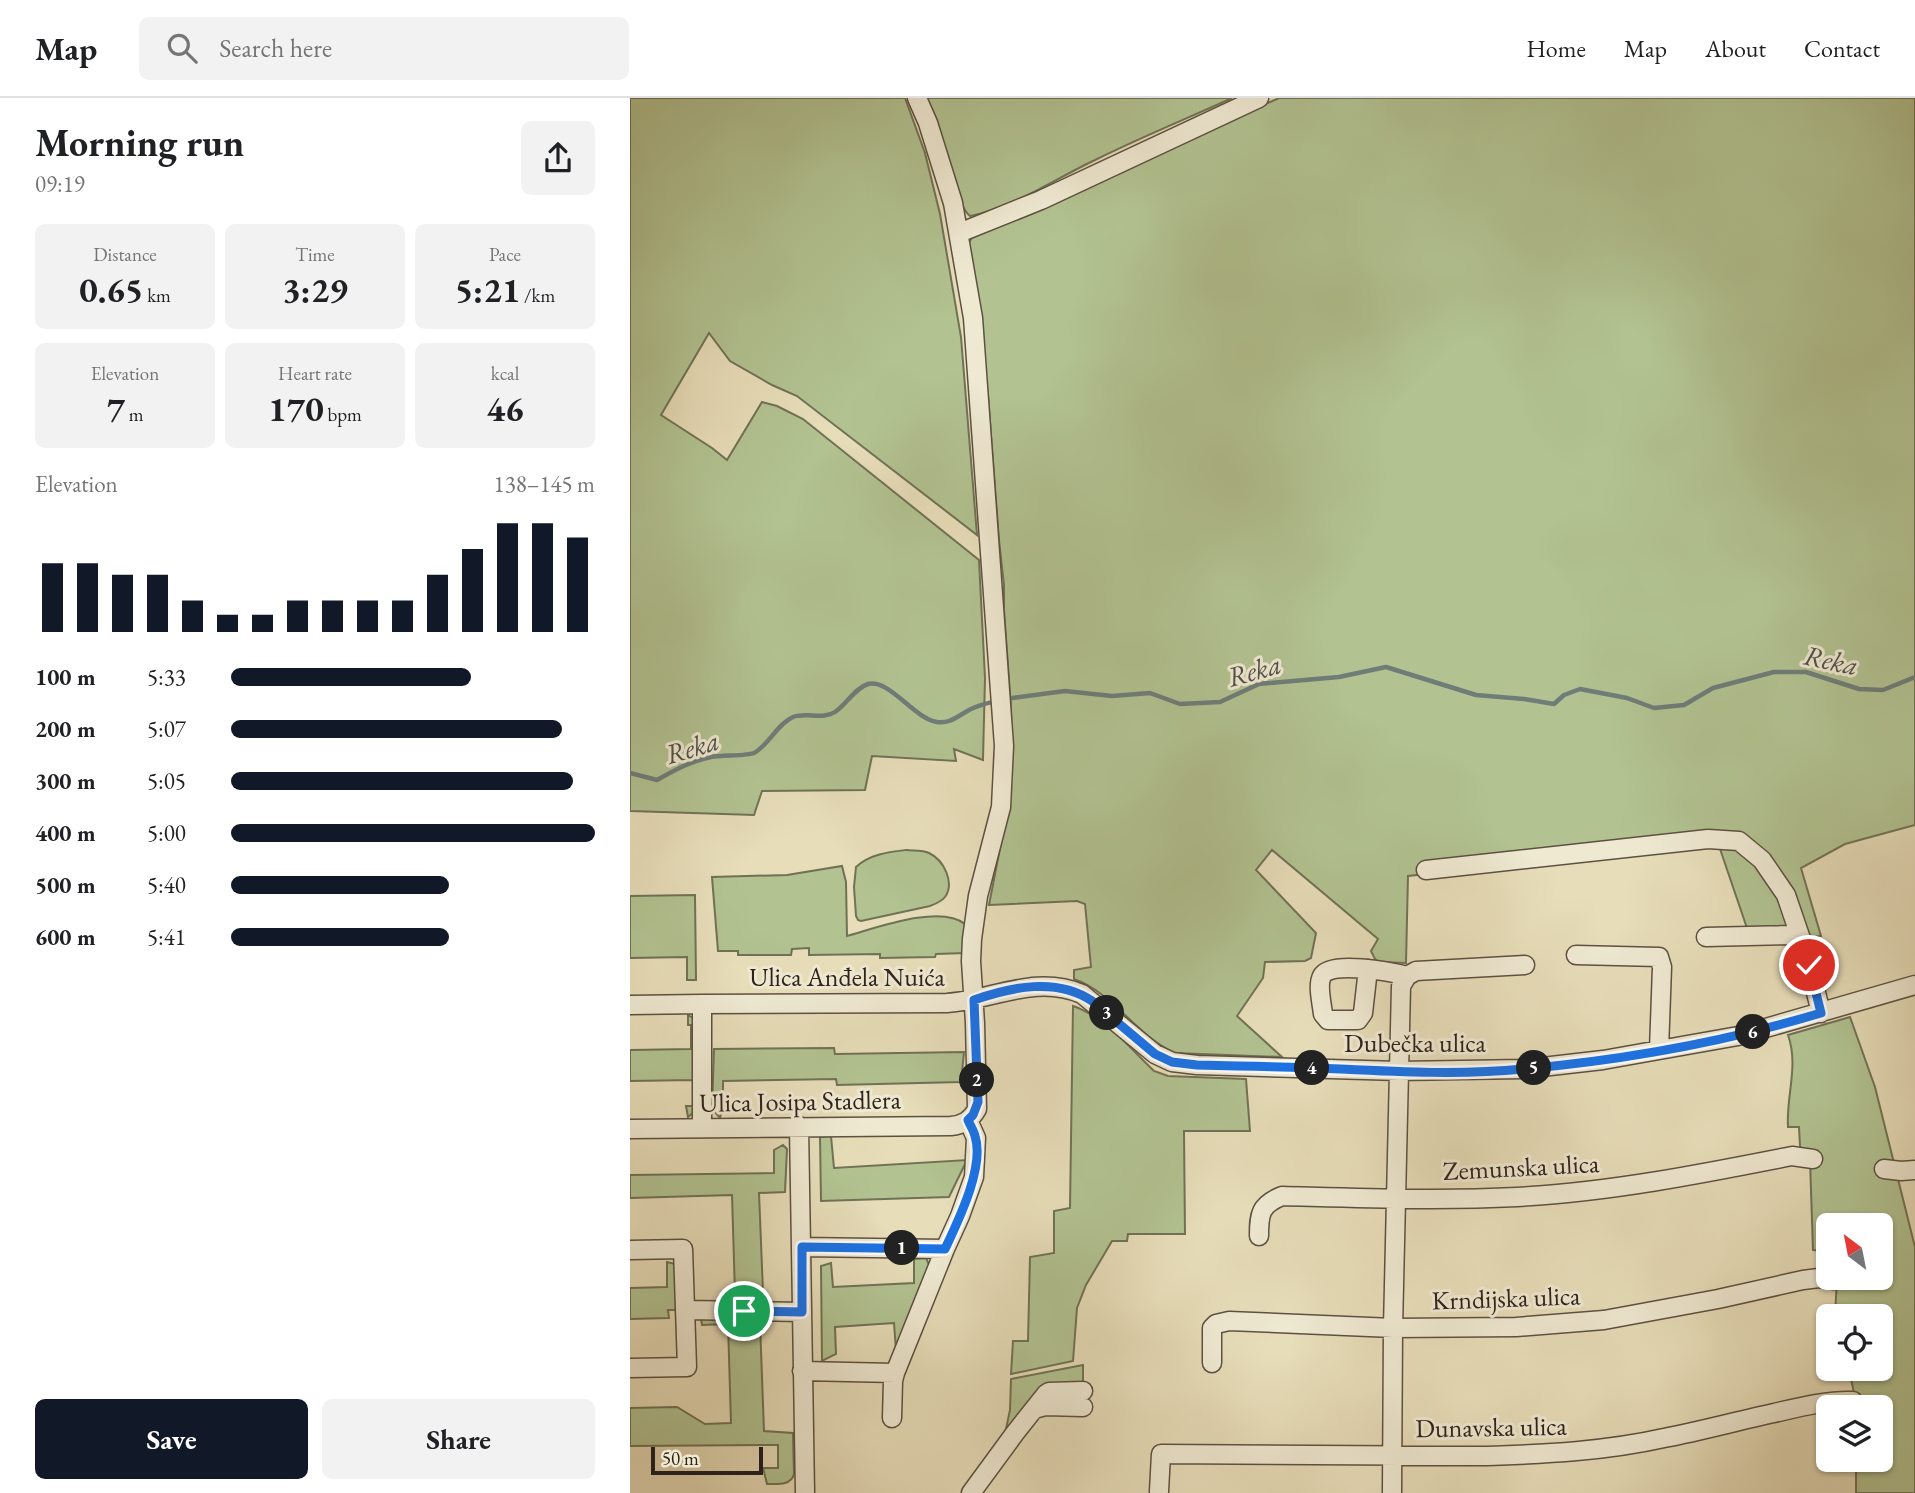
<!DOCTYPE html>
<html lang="en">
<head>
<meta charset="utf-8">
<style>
	:root { --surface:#fff; --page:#f2f2f2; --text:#202124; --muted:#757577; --line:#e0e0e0; --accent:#111827 }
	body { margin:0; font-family:"EB Garamond",serif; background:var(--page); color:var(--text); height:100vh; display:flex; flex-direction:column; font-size:26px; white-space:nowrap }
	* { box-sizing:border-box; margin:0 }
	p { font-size:23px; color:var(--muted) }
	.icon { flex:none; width:38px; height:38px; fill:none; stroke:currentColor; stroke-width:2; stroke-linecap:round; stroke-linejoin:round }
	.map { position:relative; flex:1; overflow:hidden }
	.details { display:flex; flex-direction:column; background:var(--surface); width:630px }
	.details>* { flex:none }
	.needle { width:46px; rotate:328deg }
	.controls { position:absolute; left:1186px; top:1115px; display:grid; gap:14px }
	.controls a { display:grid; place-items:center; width:77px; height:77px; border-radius:10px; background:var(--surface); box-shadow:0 2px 5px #0004; font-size:35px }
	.scale { position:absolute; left:21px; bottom:18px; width:112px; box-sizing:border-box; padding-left:7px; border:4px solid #2f221b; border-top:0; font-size:19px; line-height:24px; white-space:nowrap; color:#2f221b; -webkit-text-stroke:5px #efe9d2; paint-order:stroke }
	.pin { position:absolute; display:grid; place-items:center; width:60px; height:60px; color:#fff; margin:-30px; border:4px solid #fff; border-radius:50%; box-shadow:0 2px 7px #0007 }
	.km { position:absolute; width:35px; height:35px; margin:-18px; border-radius:50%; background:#222; color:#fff; font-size:19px; line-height:35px; text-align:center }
	.round { display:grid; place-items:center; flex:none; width:74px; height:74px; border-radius:10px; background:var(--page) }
	.head { display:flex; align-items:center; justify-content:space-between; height:119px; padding:0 35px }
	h1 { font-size:38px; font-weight:700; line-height:52px }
	.figures { display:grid; grid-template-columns:repeat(3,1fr); gap:10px; height:119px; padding:7px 35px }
	.figures div { display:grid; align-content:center; border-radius:10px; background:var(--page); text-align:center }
	.figures b { font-size:35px; font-weight:700 }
	.figures small { font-size:19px; font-weight:400 }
	.figures p { font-size:19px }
	.chart { height:196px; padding:14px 35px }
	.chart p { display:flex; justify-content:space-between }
	.chart svg { width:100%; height:126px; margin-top:7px; stroke:var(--accent); stroke-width:6 }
	.primary-button { display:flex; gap:14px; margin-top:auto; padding:14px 35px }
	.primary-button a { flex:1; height:80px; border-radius:10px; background:var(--accent); color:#fff; font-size:28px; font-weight:700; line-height:80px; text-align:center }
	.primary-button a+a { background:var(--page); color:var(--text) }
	ul { padding:0 35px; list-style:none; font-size:23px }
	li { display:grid; grid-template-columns:112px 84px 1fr; align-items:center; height:52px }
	li i { height:18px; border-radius:9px; background:var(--accent) }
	header { display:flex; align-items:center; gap:42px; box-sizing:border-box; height:98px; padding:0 35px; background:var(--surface); border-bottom:2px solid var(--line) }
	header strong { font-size:33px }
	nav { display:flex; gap:38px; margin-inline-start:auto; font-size:24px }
	.search { width:490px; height:63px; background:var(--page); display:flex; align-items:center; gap:18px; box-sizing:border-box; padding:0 24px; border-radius:10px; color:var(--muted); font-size:26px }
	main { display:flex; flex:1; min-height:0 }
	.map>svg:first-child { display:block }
	.green { fill:#b2c291; stroke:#707256; stroke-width:2 }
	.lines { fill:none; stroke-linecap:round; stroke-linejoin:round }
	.stream { stroke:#6f7d79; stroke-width:4.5 }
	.minor-casing { stroke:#5d5142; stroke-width:21 }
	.minor { stroke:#efe9d2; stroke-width:18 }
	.route-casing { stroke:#fff; stroke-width:14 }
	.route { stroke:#1a73e8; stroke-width:9 }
	.labels { text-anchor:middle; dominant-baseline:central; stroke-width:6; stroke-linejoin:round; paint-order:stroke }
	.street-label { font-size:26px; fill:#2f221b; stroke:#efe9d2 }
	.water-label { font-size:28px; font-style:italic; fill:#4f504a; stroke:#efe9d2 }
</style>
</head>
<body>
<header>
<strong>Map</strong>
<div class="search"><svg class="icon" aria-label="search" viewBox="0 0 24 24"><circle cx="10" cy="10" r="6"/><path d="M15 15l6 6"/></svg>Search here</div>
<nav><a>Home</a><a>Map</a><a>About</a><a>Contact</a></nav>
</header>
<main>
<section class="details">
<div class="head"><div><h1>Morning run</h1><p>09:19</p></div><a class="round"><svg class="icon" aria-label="share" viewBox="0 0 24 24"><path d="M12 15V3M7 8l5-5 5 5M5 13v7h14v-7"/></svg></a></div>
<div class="figures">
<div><p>Distance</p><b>0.65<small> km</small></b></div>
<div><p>Time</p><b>3:29</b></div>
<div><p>Pace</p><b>5:21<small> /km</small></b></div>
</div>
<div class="figures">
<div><p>Elevation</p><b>7<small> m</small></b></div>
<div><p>Heart rate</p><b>170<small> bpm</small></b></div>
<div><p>kcal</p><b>46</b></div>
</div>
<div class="chart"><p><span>Elevation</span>138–145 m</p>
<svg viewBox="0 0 160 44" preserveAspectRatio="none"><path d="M5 44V20M15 44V20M25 44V24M35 44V24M45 44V33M55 44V38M65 44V38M75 44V33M85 44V33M95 44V33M105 44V33M115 44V24M125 44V15M135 44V6M145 44V6M155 44V11"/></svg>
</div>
<ul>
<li><b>100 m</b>5:33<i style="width:66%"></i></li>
<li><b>200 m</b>5:07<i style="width:91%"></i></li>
<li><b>300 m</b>5:05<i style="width:94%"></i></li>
<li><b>400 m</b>5:00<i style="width:100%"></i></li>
<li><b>500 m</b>5:40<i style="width:60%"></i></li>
<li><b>600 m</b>5:41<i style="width:60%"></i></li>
</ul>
<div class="primary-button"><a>Save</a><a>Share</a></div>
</section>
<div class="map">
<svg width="1285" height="1395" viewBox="0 0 1285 1395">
	<rect width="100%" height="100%" fill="#e7ddb9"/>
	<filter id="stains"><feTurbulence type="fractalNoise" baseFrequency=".00286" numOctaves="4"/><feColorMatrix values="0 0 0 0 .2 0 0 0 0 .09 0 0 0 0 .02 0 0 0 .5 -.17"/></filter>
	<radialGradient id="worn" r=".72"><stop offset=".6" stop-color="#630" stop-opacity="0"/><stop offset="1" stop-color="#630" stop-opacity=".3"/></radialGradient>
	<path class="green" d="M0,0H275L295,55L310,116L331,239L347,437L167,298L142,287L100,263L79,235L31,317L82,350L97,362L132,304L147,308L173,321L349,462L355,580L353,662L324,651L326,663L242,658L235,692L132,693L124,717L0,713Z
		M297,0H602C556,21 509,40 463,63C423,82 385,109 340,118C323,104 307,26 297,0Z
		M649,0H1285V727L1215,746L1171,770L1191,838L1176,840L1117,742L778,778L776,865L748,864L745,861L741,853L748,841L642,752L626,772L686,835L681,860L675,863L635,864L633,880L607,918L652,959L545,955C506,938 484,895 444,881V872L461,869L455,806L447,803L359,807L379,704L382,667L381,610L374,512V487L369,442L358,297L339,145L343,137Z
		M1088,745L1120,757L1151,801L1165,832L1118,833Z
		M276,752C283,753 292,752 299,755C314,762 325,785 315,799C311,804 305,806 300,808L231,823L228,822L226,818L224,789L226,769C240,756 259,754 276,752Z
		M212,768L216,784L217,838C246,830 310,806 335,826V855L306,856L305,859L250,860V856L179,857V850L162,851L161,857H108V853H88L82,779L157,777Z
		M65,797L66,882H57V859L0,860V798Z
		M443,908C474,918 501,951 524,973L538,978L616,981L620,1033H554L555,1136H498L497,1143H482L456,1187L447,1210L443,1263L381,1276L383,1243H398L400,1159L424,1155V1113L440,1110Z
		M58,917L63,920L65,1013L58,1019L56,1008H63V982L0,983V952L61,951V927H58Z
		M1220,919L1245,989L1285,1149V1395H1226V1362H1251V1309H1227L1220,1276L1203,1275V1271L1251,1270V1218H1205L1207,1180H1251V1127H1199L1198,1171L1196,1168V1153L1183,1152L1180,1062L1170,1048L1169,1029H1158C1156,997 1169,968 1158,937Z
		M204,950L205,956L334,954L331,984L207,987L206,981L93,983V1008L90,1020L82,1011L84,951Z
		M201,1038L204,1070L337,1062L319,1099L191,1103L190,1039Z
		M153,1047L157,1051L155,1094L129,1095L133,1194L105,1196L102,1097L0,1100V1077L144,1075V1052Z
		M296,1160L300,1169L266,1252L264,1225L205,1229L206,1256L192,1263L191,1168L201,1165L203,1189L284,1185V1161Z
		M37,1164L45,1166L48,1212H38L39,1220L0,1221V1190L37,1189Z
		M110,1218L130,1225L134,1333L163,1335L164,1376C161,1388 147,1386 137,1386L133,1370H148V1347L0,1348V1310L47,1309L75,1326L101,1325L98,1226L72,1227L71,1221Z
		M453,1267V1290L417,1291L373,1345L380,1312L381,1281Z"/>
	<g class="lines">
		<path class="stream" d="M375,601L435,593L482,598L520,595L550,606L590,604L629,586L709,579L756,569L846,597L894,601L924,606L934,597L950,591L997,600L1024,610L1054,607L1083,590L1144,574H1176L1229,591L1253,592L1285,579
			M0,675L27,682C45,672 61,663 81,659C92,657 117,658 124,655C139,647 147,626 163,619C177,614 193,622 205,614C216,607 225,590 238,586C260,581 283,620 307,624C321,626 329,617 341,611C349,607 358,605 366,603"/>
		<g class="minor-casing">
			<path id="minor" d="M329,135L411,102L629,0
				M796,772L1078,741L1109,743L1132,762L1156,797L1170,838
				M1076,839L1163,837L1170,838L1176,854L1191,915
				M946,857L1029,859L1032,869L1029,952
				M738,871L733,915L728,922H698L693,916C692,906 687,887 692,878C700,862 762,874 777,878
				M0,907L72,906
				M169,1028L175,1395
				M72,1030V906L317,905C363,902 405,876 452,896L525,956L542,964L567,967L769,973L894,971L973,962L1108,938L1285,887
				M0,1031L321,1028C333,1027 341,1022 347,1011L345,925L341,863L342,841L348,798L371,709L374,648L343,220L323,105L298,25L287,0
				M1254,1071L1271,1073L1285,1072
				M629,1138C629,1116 630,1107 652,1098C730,1100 809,1103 887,1099C980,1094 1071,1076 1162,1058L1183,1061
				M172,1149L315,1151
				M0,1152L53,1151L57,1269L0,1270
				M56,1212L172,1214
				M582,1265V1230L586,1226L599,1223L763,1230L886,1229L974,1222L1088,1201L1173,1182L1189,1180L1205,1182
				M172,1273L265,1275
				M404,1311L415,1308L453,1309
				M262,1320L263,1283L265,1275L315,1151L330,1118L344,1079L346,1040L338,1022
				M529,1393L531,1356L858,1358C917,1356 976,1353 1034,1340C1071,1333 1107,1323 1144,1315C1170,1309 1197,1302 1223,1303
				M341,1395L385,1335L416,1296L419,1294L453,1293
				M762,1395L763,1230L771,888L777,878L786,873L895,867"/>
		</g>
		<use href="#minor" class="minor"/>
	</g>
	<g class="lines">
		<g class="route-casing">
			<path id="route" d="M114,1213L172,1214V1149L315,1151C328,1123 355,1069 345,1038C344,1033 340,1027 338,1022L343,1017L348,1004L344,902C381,889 427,879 462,903L525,956L542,964L567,967C615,968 663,969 711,971C771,974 833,977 893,971C994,962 1094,944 1191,915L1179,867"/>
		</g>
		<use href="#route" class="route"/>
	</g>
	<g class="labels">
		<g class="street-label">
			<text x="217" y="879">Ulica Anđela Nuića</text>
			<text x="785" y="945">Dubečka ulica</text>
			<text transform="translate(170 1003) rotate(-1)">Ulica Josipa Stadlera</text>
			<text transform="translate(891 1069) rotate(-3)">Zemunska ulica</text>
			<text transform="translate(876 1200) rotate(-2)">Krndijska ulica</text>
			<text transform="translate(861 1329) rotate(-1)">Dunavska ulica</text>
		</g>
		<g class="water-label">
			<text transform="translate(1201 562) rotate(12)">Reka</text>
			<text transform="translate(624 572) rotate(-16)">Reka</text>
			<text transform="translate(62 649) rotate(-17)">Reka</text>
		</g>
	</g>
	<rect width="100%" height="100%" filter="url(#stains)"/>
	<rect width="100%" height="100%" fill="url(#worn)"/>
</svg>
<div class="controls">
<a><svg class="needle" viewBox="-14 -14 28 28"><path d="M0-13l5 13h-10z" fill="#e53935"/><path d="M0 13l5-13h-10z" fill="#757577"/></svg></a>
<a><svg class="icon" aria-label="locate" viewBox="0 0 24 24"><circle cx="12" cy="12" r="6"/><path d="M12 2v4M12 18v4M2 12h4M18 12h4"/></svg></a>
<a><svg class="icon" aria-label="layers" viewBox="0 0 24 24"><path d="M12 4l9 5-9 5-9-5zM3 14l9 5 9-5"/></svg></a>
</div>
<div class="scale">50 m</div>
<div class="pin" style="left:114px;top:1213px;background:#1e9e55"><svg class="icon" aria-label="arrive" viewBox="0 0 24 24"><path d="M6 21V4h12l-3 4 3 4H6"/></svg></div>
<div class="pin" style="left:1179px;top:867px;background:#d93025"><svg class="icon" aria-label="check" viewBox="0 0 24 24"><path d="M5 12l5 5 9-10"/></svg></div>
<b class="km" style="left:272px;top:1150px">1</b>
<b class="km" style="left:347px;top:982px">2</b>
<b class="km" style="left:477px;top:915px">3</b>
<b class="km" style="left:682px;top:970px">4</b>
<b class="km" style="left:904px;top:970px">5</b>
<b class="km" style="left:1123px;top:934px">6</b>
</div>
</main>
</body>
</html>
